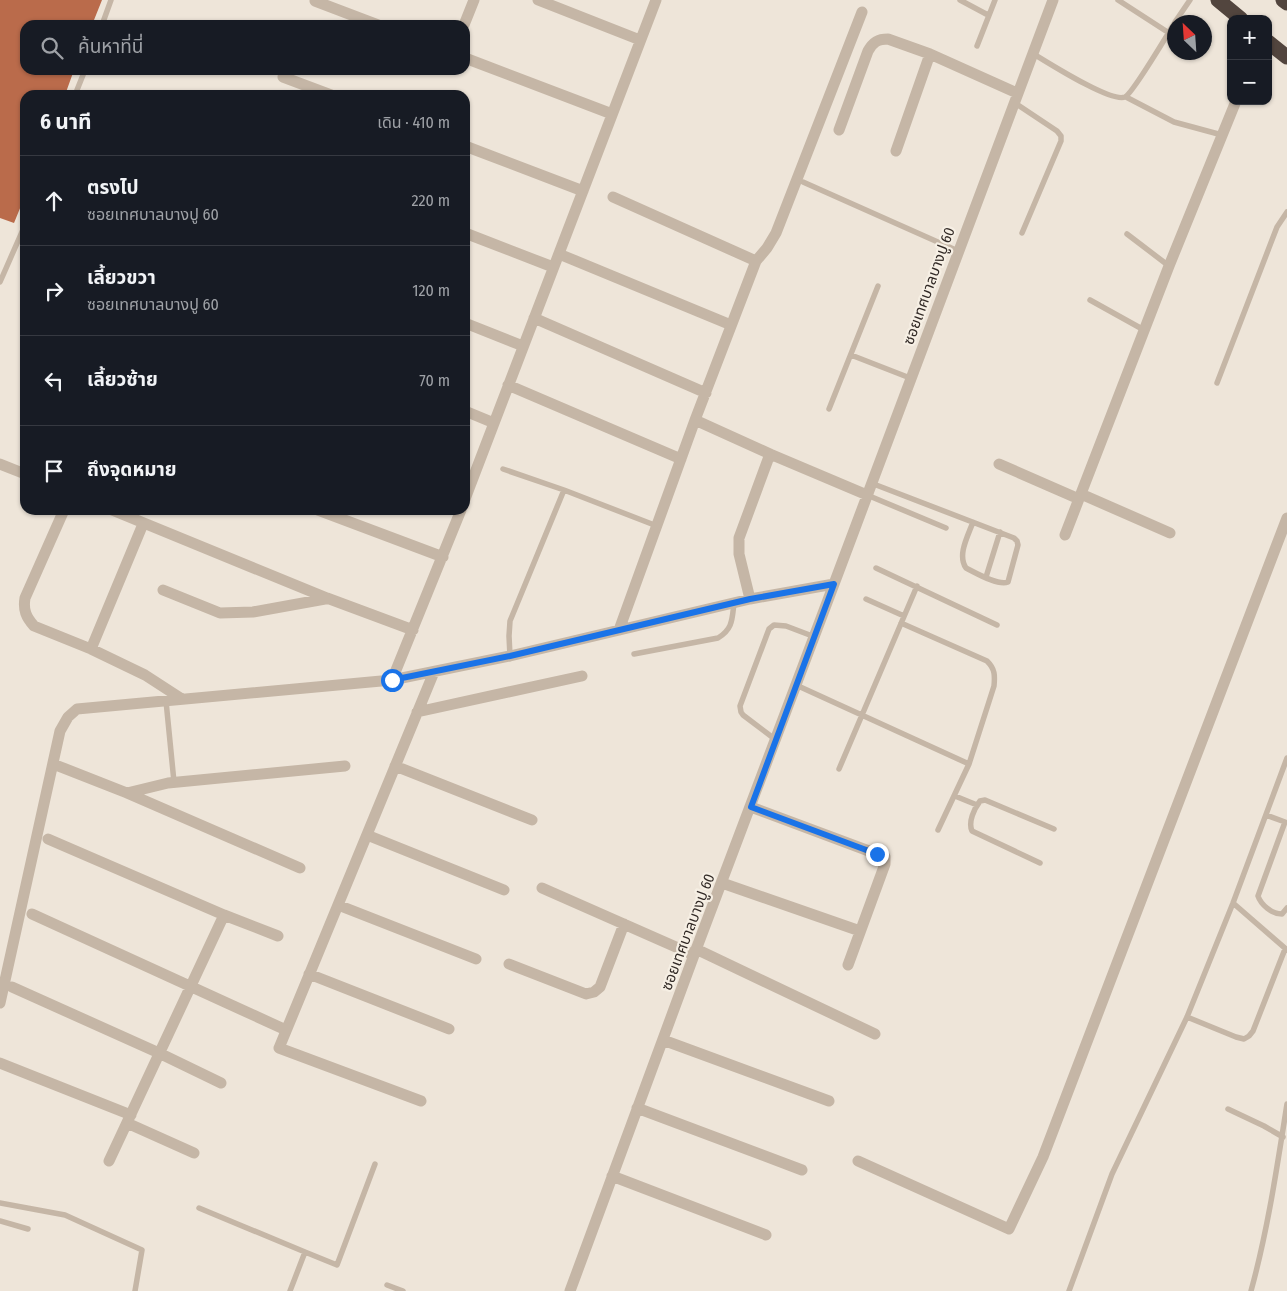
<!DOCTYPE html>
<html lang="th">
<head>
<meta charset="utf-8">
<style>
	:root { --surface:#171b24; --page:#242831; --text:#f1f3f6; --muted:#9ea1a6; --line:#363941 }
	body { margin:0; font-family:"Fira Sans Condensed","Noto Sans Thai",sans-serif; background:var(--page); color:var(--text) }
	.controls { position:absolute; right:15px; top:15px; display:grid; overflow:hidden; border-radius:10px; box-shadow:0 1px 4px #0004 }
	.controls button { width:45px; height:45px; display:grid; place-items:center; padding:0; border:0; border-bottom:1px solid var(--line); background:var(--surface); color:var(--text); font:25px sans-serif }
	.compass { position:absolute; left:1167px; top:15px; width:45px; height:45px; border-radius:50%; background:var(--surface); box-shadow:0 1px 4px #0004; rotate:335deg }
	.stop { position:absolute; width:15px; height:15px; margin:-11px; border:4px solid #1a73e8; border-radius:50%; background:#fff }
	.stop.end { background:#1a73e8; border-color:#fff; box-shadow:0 1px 5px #0008 }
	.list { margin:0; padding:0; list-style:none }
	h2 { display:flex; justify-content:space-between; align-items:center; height:65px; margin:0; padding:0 20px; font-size:21px }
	h2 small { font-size:16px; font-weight:400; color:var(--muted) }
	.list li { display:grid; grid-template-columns:32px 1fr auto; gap:15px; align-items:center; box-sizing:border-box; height:90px; padding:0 20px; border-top:1px solid var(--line) }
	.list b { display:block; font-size:19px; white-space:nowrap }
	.list p { margin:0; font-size:16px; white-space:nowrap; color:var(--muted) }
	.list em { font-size:16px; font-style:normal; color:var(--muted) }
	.icon { flex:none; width:28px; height:28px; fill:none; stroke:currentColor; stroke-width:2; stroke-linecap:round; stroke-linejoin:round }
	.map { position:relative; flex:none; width:1287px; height:1291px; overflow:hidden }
	.search { position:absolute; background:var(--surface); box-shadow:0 1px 4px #0004; left:20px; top:20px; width:450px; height:55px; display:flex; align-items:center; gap:12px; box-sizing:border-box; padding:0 18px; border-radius:15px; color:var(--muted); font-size:19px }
	.panel { position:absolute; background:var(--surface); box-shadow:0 1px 4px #0004; left:20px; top:90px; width:450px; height:425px; border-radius:15px }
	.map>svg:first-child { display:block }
	.building { fill:#ba6b4b }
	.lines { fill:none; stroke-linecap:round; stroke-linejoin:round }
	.lane { stroke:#c5b6a6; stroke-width:5.5 }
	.street { stroke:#c5b6a6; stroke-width:11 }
	.highway { stroke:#52453e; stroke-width:15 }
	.route { stroke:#1a73e8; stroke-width:6 }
	.labels { text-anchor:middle; stroke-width:4.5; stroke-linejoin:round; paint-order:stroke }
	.street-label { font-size:15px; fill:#322a26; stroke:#f6efe4 }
</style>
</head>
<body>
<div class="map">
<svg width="1287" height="1291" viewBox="0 0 1287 1291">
	<rect width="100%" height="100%" fill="#eee5d9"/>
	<!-- building -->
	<path class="building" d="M 0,0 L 102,0 L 92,25 L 25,25 L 25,70 L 74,70 L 65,95 L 25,95 L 25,196 L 14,223 L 0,218 Z"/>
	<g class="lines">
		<!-- lane -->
		<path class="lane" d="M 960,0 L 988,15
			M 1118,0 L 1169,33
			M 1175,22 L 1190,0
			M 102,25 L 111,0
			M 977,46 L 995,0
			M 1032,53 C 1047,62 1111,103 1125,97 C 1133,93 1167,35 1174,24
			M 75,95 L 85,70
			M 1126,97 L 1174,122 L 1222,135
			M 1015,103 L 1057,131 L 1061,136 L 1061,141 L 1022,233
			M 803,182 L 958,251
			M 1127,234 L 1169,266
			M 0,282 L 25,225
			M 1090,300 L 1144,330
			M 851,355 L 910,378
			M 1217,383 L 1277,227 L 1287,212
			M 829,409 L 878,286
			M 503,469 L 564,490 L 657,526
			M 871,483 L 1014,538 L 1017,541 L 1018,545 L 1008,582 C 998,586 976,573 966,568 C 957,555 968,536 973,522
			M 867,495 L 946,528
			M 876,568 L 997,625
			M 986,577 L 1000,532
			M 866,599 L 904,616
			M 901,623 L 987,661 C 995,669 995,675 994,686 L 969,764 L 938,830
			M 634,654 L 718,638 C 733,629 732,619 734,603
			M 510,656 L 509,636 L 510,621 L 564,490
			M 796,685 L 969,764
			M 166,701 L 174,782
			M 776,740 L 743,715 L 741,712 L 740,706 L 769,629 L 774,625 L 786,626 L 815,637
			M 839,769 L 917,586
			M 955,796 L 977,805
			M 1266,815 L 1285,822 L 1258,896 C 1261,905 1272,914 1282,914 L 1287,908
			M 1040,863 L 972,831 C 968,822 974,809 980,801 L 985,800 L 1054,829
			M 1233,903 L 1287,950
			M 1187,1017 L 1236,1037 L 1244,1039 L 1249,1036 L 1253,1031 L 1285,949
			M 1228,1109 L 1264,1126 L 1283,1137
			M 0,1203 L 65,1215 L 142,1250 L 135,1291
			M 199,1208 L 305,1252
			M 0,1221 L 28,1229
			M 387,1285 L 403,1291
			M 290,1291 L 305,1252 L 337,1265 L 375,1164
			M 1069,1291 L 1112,1174 L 1187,1017 L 1233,903 L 1287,758
			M 1251,1291 C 1268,1229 1277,1167 1287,1104"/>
		<!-- street -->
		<path class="street" d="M 538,0 L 640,40
			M 315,1 L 378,25
			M 464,25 L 474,0
			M 465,58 L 612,114
			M 283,77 L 331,95
			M 839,130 L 868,51 C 873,42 878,39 888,39 L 930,54 L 1017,93
			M 465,146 L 583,191
			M 896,151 L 930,54
			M 613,197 L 756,261
			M 465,233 L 553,267
			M 559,254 L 731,325
			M 534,318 L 706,393
			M 465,323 L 523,346
			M 508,385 L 681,459
			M 465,411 L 494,423
			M 695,420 L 770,454 L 867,495
			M 0,464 L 25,474
			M 999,464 L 1079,499
			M 1081,494 L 1170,533
			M 465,499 L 656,0
			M 64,510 L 25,598 C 23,610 26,617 34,626 L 91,649 L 145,675 L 182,699
			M 112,510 L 327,598 L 413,630
			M 318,510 L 443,557
			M 1065,535 L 1169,266 L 1236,101
			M 163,590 L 220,613 L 253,612 L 325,599
			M 750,599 L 739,554 L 739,538 L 770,454
			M 619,630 L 695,420 L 756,261 L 767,248 L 776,233 L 862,12
			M 91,649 L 143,524
			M 392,680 L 461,510
			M 417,712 L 582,676
			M 53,764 L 127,793 L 300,868
			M 395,766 L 532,820
			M 127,793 L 168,783 L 345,766
			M 751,807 L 885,857 L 885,864 L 848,965
			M 367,835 L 504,890
			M 48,839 L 224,915 L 278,936
			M 722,883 L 860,931
			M 542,888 L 694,955
			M 338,905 L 476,959
			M 32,914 L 286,1030
			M 696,949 L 875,1034
			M 509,964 L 586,994 L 594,992 L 600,987 L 624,924
			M 309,974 L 449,1029
			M 12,987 L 159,1053 L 221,1083
			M 0,1003 L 60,731 L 68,717 L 77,709 L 392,680 L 510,656 L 750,599 L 834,584 L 1053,0
			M 663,1040 L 829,1101
			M 0,1063 L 131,1115
			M 421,1101 L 279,1048 L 434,672
			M 637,1108 L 802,1170
			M 127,1123 L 194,1153
			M 109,1161 L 224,915
			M 858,1161 L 1009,1229 L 1043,1157 L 1287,518
			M 612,1176 L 766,1235
			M 570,1291 L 694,955 L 834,584"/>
		<!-- highway -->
		<path class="highway" d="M 1218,0 L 1241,19
			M 1283,0 L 1287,3
			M 1268,42 L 1287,57"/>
	</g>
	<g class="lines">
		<!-- route -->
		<path class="route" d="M 392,680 L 510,656 L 750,599 L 834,584 L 751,807 L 877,854"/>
	</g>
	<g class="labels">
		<!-- street labels -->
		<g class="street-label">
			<text transform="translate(929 286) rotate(-70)" y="5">ซอยเทศบาลบางปู 60</text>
			<text transform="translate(688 932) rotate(-69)" y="5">ซอยเทศบาลบางปู 60</text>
		</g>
	</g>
</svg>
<div class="controls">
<button>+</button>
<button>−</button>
</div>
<svg class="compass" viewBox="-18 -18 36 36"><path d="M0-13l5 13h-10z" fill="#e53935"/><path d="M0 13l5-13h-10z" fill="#9ea1a6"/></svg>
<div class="stop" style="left:392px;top:680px"></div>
<div class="stop end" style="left:877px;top:854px"></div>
<div class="search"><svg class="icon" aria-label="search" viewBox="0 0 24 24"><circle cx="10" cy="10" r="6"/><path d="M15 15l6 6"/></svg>ค้นหาที่นี่</div>
<section class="panel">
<h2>6 นาที<small>เดิน · 410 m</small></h2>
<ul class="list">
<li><svg class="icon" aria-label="ahead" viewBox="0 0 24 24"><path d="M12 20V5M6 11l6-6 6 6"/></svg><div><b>ตรงไป</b><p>ซอยเทศบาลบางปู 60</p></div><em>220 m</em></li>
<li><svg class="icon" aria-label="right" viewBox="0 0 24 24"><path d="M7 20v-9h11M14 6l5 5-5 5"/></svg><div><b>เลี้ยวขวา</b><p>ซอยเทศบาลบางปู 60</p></div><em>120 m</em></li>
<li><svg class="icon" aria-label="left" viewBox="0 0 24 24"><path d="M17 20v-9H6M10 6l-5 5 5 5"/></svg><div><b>เลี้ยวซ้าย</b></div><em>70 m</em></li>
<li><svg class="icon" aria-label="arrive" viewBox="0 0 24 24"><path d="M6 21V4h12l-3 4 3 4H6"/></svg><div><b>ถึงจุดหมาย</b></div></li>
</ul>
</section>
</div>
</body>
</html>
